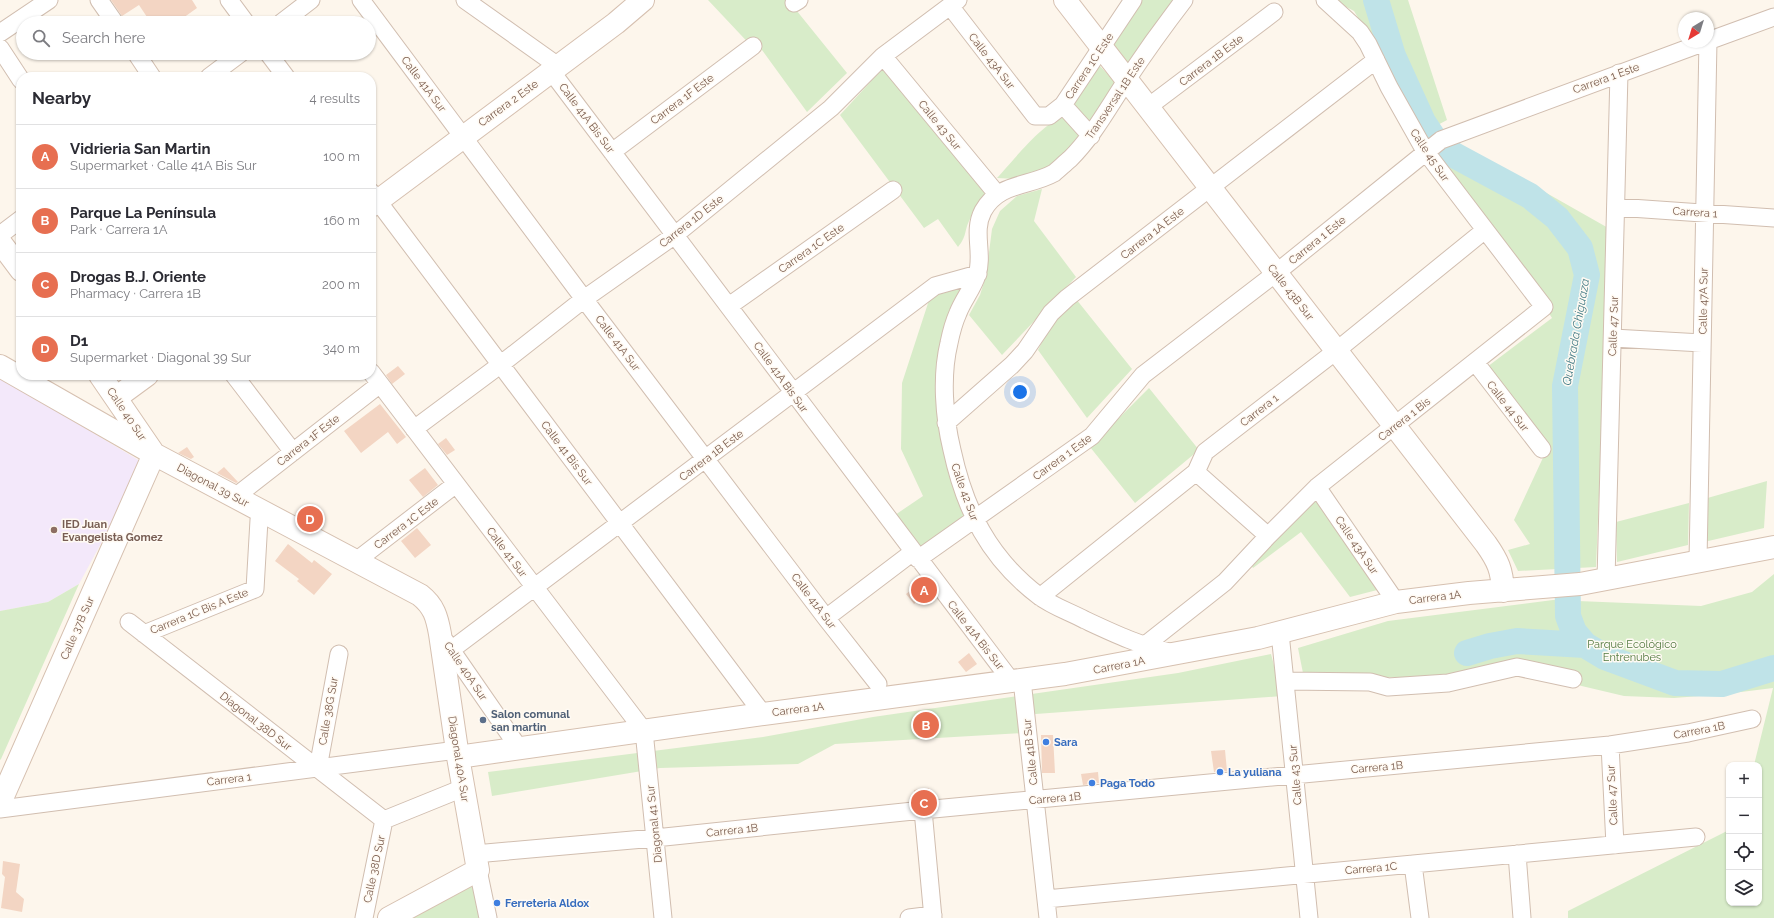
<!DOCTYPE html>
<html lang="en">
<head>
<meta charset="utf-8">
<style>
	:root { --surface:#fff; --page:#f7f7f7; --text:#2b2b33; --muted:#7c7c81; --line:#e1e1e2; --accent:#e76f51 }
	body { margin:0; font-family:Raleway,sans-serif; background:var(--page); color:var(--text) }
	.controls { position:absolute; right:12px; bottom:12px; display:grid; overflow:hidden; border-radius:8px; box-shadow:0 1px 3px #0004 }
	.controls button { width:36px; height:36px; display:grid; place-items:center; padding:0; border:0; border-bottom:1px solid var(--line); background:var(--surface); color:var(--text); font:20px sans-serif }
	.compass { position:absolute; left:1678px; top:12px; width:36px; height:36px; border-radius:50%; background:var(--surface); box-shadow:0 1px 3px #0004; rotate:218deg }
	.you { position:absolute; left:1020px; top:392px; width:14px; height:14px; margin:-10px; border:3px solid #fff; border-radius:50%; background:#1a73e8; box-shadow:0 0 0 6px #1a73e833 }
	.badge { display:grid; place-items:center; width:26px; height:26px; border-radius:50%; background:var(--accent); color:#fff; font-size:13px; font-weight:700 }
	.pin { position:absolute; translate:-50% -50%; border:2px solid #fff; box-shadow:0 1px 4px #0006 }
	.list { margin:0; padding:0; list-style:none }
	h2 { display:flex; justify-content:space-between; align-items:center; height:52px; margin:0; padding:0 16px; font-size:17px }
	h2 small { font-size:13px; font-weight:400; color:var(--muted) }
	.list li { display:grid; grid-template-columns:26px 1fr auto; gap:12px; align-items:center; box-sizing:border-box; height:64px; padding:0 16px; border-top:1px solid var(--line) }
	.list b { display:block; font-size:15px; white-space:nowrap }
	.list p { margin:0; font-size:13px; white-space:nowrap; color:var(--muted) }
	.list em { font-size:13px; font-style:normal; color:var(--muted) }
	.icon { flex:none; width:22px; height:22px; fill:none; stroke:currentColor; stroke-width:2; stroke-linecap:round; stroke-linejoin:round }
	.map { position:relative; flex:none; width:1774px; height:918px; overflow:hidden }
	.search { position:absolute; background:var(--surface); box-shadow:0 1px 3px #0004; left:16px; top:16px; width:360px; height:44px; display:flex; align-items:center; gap:10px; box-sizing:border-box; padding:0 14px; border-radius:22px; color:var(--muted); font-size:15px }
	.panel { position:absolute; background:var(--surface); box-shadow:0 1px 3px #0004; left:16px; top:72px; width:360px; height:308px; border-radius:16px }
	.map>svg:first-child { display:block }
	.education { fill:#f3e8fa }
	.green { fill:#d8ecc9 }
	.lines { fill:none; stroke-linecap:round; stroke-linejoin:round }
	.river { stroke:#bfe3e8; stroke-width:26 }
	.building { fill:#f3d5c3 }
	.street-casing { stroke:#d1beb0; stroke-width:19 }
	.secondary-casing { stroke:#d6c0b0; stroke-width:24 }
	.street { stroke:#fff; stroke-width:17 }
	.secondary { stroke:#fff; stroke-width:22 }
	.education-dot { fill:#8d6e63; stroke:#fffaf3; stroke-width:1.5 }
	.service-dot { fill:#5c6f8a; stroke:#fffaf3; stroke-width:1.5 }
	.shop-dot { fill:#3f7fe0; stroke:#fffaf3; stroke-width:1.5 }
	.labels { text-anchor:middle; stroke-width:3; stroke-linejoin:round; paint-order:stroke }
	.street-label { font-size:11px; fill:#7a5c4d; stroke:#fffaf3 }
	.education-label { font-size:11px; font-weight:bold; fill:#785e54; stroke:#fffaf3; text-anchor:start }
	.park-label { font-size:11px; fill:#537a41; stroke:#fffaf3 }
	.service-label { font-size:11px; font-weight:bold; fill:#4e5e75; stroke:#fffaf3; text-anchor:start }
	.shop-label { font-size:11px; font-weight:bold; fill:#366cbe; stroke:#fffaf3; text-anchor:start }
	.water-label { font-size:12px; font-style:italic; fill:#437c86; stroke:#fffaf3 }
</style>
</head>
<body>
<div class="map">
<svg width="1774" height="918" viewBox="0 0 1774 918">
	<rect width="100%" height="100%" fill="#fdf6ec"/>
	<!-- education -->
	<path class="education" d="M 0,377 L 140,461 L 138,475 L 79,584 L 48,602 L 0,611 Z"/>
	<!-- green -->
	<path class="green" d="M 708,0 L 788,0 L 847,73 L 807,112 L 762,50 L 756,51 Z
		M 1140,0 L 1179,0 L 1130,70 L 1112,45 Z
		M 1333,0 L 1408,0 L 1447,120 L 1419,135 L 1386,64 L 1354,11 Z
		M 1098,64 L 1119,86 L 1092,126 L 1071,103 Z
		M 885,66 L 988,188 C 983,200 975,209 969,221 C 964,232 967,236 958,247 L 938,219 L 924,228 L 840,115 Z
		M 1064,117 L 1083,139 L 1072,153 L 1032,176 L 1016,179 L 997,178 C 1011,163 1046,119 1064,117 Z
		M 1458,143 L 1610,229 L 1596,567 L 1518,571 L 1508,550 L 1530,544 L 1514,520 L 1548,447 L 1487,367 L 1552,318 L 1534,290 L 1432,151 Z
		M 1042,189 L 1034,221 L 1076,277 L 1002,355 L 969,315 L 980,295 L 986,276 L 992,229 L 1000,211 L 1017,196 Z
		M 964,283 L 938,365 L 938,422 L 949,475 L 966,520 L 921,551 L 895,515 L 923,496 L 901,449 L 902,383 L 932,291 Z
		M 1076,299 L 1132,369 L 1087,418 L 1038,350 L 1053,320 Z
		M 1149,388 L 1199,450 L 1135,503 L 1090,447 Z
		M 1767,481 L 1764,528 L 1704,542 L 1704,499 Z
		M 1317,499 L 1381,589 L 1350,597 L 1301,532 L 1253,568 L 1250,563 Z
		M 1689,503 L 1688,545 L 1617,562 L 1616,522 Z
		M 1774,574 L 1774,918 L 1568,918 L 1568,911 L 1729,830 L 1729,903 L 1759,903 L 1759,765 L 1754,765 L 1773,688 L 1725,694 L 1674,698 L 1624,696 L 1569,683 L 1517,663 L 1427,677 L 1304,678 L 1298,648 L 1388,621 L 1553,600 L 1701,606 L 1752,592 Z
		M 79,584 L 1,759 L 0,760 L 0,611 L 48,602 Z
		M 1271,654 L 1282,696 L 1022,715 L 1023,733 L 835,744 L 798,764 L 660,768 L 492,796 L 488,772 L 763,737 L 873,717 L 1178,673 Z
		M 474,885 L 479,918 L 413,918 Z"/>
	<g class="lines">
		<!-- river -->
		<path class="river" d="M 1376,0 L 1393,56 L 1423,122 L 1433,137 L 1454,155 L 1530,196 L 1557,218 L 1580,248 L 1587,275 L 1565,386 L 1568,616 L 1574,632 L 1585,645 L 1605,657 L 1675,683 L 1722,684 L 1774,668
			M 1467,653 L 1490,646 L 1517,641 L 1585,645"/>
	</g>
	<!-- building -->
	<path class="building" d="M 111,0 L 192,0 L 197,8 L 176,23 L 151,23 L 139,5 L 122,16 Z
		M 398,366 L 405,374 L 392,384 L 386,375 Z
		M 380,404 L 406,437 L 397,444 L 388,432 L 361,453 L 344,431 Z
		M 446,438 L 455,450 L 447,455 L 438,444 Z
		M 187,447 L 194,457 L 191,459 L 178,453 Z
		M 224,467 L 238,482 L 236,483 L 217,473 Z
		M 425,468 L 438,485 L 423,497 L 409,480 Z
		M 417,528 L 431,545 L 415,558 L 401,541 Z
		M 288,544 L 312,563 L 314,560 L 332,574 L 314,595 L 297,581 L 299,579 L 275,561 Z
		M 923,581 L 931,591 L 914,604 L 906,594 Z
		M 969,653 L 977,664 L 966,672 L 958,662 Z
		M 1041,735 L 1053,735 L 1055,773 L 1042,773 Z
		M 1225,750 L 1227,771 L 1214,772 L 1211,751 Z
		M 1098,772 L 1099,783 L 1083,785 L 1081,774 Z
		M 929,788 L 930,799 L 915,801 L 914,790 Z
		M 3,861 L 20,864 L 16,892 L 24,899 L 22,912 L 1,908 L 5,877 L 2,874 Z"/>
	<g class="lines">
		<!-- street casing -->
		<g class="street-casing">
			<path id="street" d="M 99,0 L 115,23
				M 229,0 L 246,23
				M 361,0 L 584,299 L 826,618 L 878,684
				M 465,0 L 558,66
				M 794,3 L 799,0
				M 950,6 L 1035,116 L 1049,116 L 1063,105 L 1133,0
				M 281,23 L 311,0
				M 0,33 L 49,0
				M 1708,41 L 1774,17
				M 0,48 L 21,80
				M 136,53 L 152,77
				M 268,53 L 286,77
				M 883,56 L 997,194
				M 551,71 L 1012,682
				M 209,77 L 241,53
				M 1063,105 L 1091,136
				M 1148,107 L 1274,12
				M 612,152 L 753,46
				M 371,192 L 763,714
				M 1616,207 L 1774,218
				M 0,235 L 21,219
				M 729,306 L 893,190
				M 1613,338 L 1702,343
				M 1475,362 L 1542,449
				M 371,372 L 644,731 L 663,918
				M 234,375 L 293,452
				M 946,423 L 1012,365 L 1025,351 L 1051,313 L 1067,298 L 1376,60
				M 414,429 L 500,365 L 584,299 L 675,235 L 831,108 L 883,56 L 958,0
				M 1317,487 L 1396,602
				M 235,497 L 380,384
				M 1268,536 L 1317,487 L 1544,307 L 1425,151 L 1389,87 L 1368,44 L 1360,32 L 1325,0
				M 918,559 L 1092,436 L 1143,375 L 1276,273 L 1441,140 L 1705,42
				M 356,561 L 456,484
				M 1698,561 L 1708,41
				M 1606,580 L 1619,73
				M 1040,597 L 1196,472 L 1205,452 L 1336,351 L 1485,230
				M 826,618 L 913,552
				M 129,622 L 384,820
				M 1280,633 L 1309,918
				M 144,634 L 255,589 L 259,520 L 261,511
				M 445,641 L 519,748
				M 1144,646 L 1225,582 L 1268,536 L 1196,472
				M 451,650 L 935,286 L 978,274
				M 1170,652 C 1140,646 1113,633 1085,620 C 1070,612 1052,606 1039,596 C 989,558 965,510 952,450 C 944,417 941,376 949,343 C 951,333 954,322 958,313 C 963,300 973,288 977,275 C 984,253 972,232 983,211 C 999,182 1029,187 1054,173 C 1059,169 1065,163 1070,159 C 1093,136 1108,108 1126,81 C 1144,54 1164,26 1184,0
				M 1022,680 L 1048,918
				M 1286,681 L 1370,682 L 1388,687 L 1448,683 L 1517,667 L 1573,679
				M 1610,745 L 1615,845
				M 318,768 L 339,654
				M 0,809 L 457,750
				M 923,810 L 933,918
				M 384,820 L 463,788
				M 475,854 L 655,838 L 923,810 L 1610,745 L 1688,733 L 1752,719
				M 1517,854 L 1522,918
				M 1413,864 L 1420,918
				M 478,870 L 488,918
				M 1046,899 L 1696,837
				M 364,918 L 384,820
				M 909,918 L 933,915"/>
		</g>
		<!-- secondary casing -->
		<g class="secondary-casing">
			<path id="secondary" d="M 1065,0 L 1486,544 C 1498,561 1502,570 1503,591
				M 371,206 L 616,23 L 643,0
				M 0,242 L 21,270
				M 0,366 L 154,454 L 420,595 C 434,606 437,617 440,634 L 458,757 L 478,870 L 389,918
				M 100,375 L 152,451
				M 117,397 L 147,375
				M 458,757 L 763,714 L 1065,674 L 1258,638 L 1396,602 L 1469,593 L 1580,584 L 1774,547
				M 0,803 L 154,454"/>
		</g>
		<!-- street -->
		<use href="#street" class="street"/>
		<!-- secondary -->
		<use href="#secondary" class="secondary"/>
	</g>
	<!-- markers -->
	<circle class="education-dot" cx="54" cy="530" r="4"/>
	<circle class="service-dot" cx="483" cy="720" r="4"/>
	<g class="shop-dot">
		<circle cx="1046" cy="742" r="4"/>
		<circle cx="1220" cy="772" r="4"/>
		<circle cx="1092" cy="783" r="4"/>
		<circle cx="497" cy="903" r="4"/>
	</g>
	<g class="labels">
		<!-- street labels -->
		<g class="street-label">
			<text transform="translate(1211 60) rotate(-37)" y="4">Carrera 1B Este</text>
			<text transform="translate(992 61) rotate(52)" y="4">Calle 43A Sur</text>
			<text transform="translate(1089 66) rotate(-56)" y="4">Carrera 1C Este</text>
			<text transform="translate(1606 78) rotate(-20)" y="4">Carrera 1 Este</text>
			<text transform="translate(424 84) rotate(53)" y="4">Calle 41A Sur</text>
			<text transform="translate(1115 98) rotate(-56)" y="4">Transversal 1B Este</text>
			<text transform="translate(682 99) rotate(-37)" y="4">Carrera 1F Este</text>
			<text transform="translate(508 103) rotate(-36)" y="4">Carrera 2 Este</text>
			<text transform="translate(587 118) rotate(53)" y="4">Calle 41A Bis Sur</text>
			<text transform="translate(940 125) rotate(51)" y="4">Calle 43 Sur</text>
			<text transform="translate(1430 155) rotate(56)" y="4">Calle 45 Sur</text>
			<text transform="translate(1695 212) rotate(4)" y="4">Carrera 1</text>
			<text transform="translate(691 221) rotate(-38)" y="4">Carrera 1D Este</text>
			<text transform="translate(1152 233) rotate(-38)" y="4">Carrera 1A Este</text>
			<text transform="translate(1317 240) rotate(-39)" y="4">Carrera 1 Este</text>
			<text transform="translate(811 248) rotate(-35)" y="4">Carrera 1C Este</text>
			<text transform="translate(1291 292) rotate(52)" y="4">Calle 43B Sur</text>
			<text transform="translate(1703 301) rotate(-89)" y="4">Calle 47A Sur</text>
			<text transform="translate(1613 326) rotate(-88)" y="4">Calle 47 Sur</text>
			<text transform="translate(618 343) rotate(53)" y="4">Calle 41A Sur</text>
			<text transform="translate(781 377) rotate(54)" y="4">Calle 41A Bis Sur</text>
			<text transform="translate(1508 406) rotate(52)" y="4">Calle 44 Sur</text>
			<text transform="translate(1259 410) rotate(-38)" y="4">Carrera 1</text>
			<text transform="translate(127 414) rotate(56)" y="4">Calle 40 Sur</text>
			<text transform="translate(1404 419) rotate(-38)" y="4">Carrera 1 Bis</text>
			<text transform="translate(308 440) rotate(-38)" y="4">Carrera 1F Este</text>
			<text transform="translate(567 453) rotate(53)" y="4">Calle 41 Bis Sur</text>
			<text transform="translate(711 455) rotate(-37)" y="4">Carrera 1B Este</text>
			<text transform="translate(1062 457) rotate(-36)" y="4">Carrera 1 Este</text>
			<text transform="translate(213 485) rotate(28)" y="4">Diagonal 39 Sur</text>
			<text transform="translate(965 492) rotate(70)" y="4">Calle 42 Sur</text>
			<text transform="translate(406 523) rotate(-37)" y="4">Carrera 1C Este</text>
			<text transform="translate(1357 545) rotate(56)" y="4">Calle 43A Sur</text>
			<text transform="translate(507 552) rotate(53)" y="4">Calle 41 Sur</text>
			<text transform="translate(1435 597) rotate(-7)" y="4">Carrera 1A</text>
			<text transform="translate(814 601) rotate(53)" y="4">Calle 41A Sur</text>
			<text transform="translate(199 611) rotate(-22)" y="4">Carrera 1C Bis A Este</text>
			<text transform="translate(77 628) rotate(-66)" y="4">Calle 37B Sur</text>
			<text transform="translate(976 635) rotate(52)" y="4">Calle 41A Bis Sur</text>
			<text transform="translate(1119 665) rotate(-11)" y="4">Carrera 1A</text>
			<text transform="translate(466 671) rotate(56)" y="4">Calle 40A Sur</text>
			<text transform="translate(798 709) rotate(-7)" y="4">Carrera 1A</text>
			<text transform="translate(328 711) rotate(-80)" y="4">Calle 38G Sur</text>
			<text transform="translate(256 721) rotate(38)" y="4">Diagonal 38D Sur</text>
			<text transform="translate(1699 730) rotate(-11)" y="4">Carrera 1B</text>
			<text transform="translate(1030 752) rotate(-96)" y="4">Calle 41B Sur</text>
			<text transform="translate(459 759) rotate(81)" y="4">Diagonal 40A Sur</text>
			<text transform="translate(1377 767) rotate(-5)" y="4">Carrera 1B</text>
			<text transform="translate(1295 775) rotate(-95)" y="4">Calle 43 Sur</text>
			<text transform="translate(229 779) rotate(-7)" y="4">Carrera 1</text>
			<text transform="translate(1612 795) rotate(-93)" y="4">Calle 47 Sur</text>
			<text transform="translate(1055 798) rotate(-5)" y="4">Carrera 1B</text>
			<text transform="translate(654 824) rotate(-96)" y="4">Diagonal 41 Sur</text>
			<text transform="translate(732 830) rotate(-6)" y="4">Carrera 1B</text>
			<text transform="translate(1371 868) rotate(-5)" y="4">Carrera 1C</text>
			<text transform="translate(374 869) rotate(-78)" y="4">Calle 38D Sur</text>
		</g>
		<!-- education labels -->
		<g class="education-label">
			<text x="62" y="528">IED Juan<tspan x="62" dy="13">Evangelista Gomez</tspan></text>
		</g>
		<!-- park labels -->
		<g class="park-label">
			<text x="1632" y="648">Parque Ecológico<tspan x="1632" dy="13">Entrenubes</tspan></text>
		</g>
		<!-- service labels -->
		<g class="service-label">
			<text x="491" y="718">Salon comunal<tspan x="491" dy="13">san martin</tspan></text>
		</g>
		<!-- shop labels -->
		<g class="shop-label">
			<text x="1054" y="746">Sara</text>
			<text x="1228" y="776">La yuliana</text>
			<text x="1100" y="787">Paga Todo</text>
			<text x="505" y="907">Ferreteria Aldox</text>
		</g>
		<!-- water labels -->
		<g class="water-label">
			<text transform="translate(1576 332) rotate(-80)" y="4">Quebrada Chiguaza</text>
		</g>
	</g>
</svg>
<div class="controls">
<button>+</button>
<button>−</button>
<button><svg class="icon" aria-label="locate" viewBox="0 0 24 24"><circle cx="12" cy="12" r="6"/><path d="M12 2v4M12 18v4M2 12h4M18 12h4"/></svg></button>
<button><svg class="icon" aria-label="layers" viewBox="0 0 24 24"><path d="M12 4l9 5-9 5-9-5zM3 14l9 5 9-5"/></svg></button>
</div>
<svg class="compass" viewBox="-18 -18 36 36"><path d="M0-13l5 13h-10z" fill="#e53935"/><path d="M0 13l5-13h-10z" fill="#7c7c81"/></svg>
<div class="you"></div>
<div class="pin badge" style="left:924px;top:590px">A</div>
<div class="pin badge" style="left:926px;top:725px">B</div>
<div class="pin badge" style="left:924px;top:803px">C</div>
<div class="pin badge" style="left:310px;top:519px">D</div>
<div class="search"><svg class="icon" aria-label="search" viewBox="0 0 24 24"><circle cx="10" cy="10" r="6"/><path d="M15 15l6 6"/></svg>Search here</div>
<section class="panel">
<h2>Nearby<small>4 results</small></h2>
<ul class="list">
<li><span class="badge">A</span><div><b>Vidrieria San Martin</b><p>Supermarket · Calle 41A Bis Sur</p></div><em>100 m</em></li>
<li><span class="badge">B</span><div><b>Parque La Península</b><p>Park · Carrera 1A</p></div><em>160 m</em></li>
<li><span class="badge">C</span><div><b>Drogas B.J. Oriente</b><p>Pharmacy · Carrera 1B</p></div><em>200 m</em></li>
<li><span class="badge">D</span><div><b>D1</b><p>Supermarket · Diagonal 39 Sur</p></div><em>340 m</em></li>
</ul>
</section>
</div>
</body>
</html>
